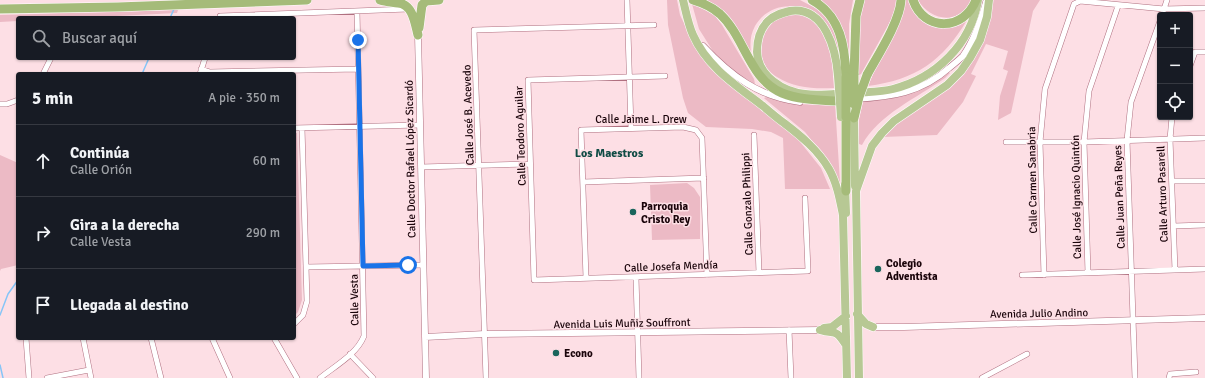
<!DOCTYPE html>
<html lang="es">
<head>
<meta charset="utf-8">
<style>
	:root { --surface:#171b24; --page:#242831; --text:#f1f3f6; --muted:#9ea1a6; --line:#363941 }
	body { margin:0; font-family:Signika,sans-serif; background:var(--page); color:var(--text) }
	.controls { position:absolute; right:12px; top:12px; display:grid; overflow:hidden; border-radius:4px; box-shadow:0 1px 3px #0004 }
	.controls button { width:36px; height:36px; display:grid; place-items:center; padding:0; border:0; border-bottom:1px solid var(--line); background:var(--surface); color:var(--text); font:20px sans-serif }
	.stop { position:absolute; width:12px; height:12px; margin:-9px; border:3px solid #1a73e8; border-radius:50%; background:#fff }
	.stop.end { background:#1a73e8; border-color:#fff; box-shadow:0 1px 4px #0008 }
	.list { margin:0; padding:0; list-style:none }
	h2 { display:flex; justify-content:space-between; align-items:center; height:52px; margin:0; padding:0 16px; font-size:17px }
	h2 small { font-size:13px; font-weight:400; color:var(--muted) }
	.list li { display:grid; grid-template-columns:26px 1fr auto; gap:12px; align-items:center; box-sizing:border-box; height:72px; padding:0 16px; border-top:1px solid var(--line) }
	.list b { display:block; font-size:15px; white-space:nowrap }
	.list p { margin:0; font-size:13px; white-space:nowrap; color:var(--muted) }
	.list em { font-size:13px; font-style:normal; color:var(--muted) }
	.icon { flex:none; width:22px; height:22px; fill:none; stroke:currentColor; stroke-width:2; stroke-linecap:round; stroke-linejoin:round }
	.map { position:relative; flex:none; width:1205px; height:378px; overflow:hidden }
	.search { position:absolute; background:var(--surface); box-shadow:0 1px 3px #0004; left:16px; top:16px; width:280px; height:44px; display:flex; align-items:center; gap:10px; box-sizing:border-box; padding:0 14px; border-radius:4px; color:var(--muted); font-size:15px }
	.panel { position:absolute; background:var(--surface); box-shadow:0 1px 3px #0004; left:16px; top:72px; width:280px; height:268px; border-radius:4px }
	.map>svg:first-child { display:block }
	.green { fill:#ecbac5 }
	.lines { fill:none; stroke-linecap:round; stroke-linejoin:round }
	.stream { stroke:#86c5f7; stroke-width:1.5 }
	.minor-casing { stroke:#b07080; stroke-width:6 }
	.tertiary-casing { stroke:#b07080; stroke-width:7 }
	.trunk-casing { stroke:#fff; stroke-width:9 }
	.motorway-casing { stroke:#fff; stroke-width:10 }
	.minor { stroke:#fff; stroke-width:5 }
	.tertiary { stroke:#fff; stroke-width:6 }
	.trunk { stroke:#b7c894; stroke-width:8 }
	.motorway { stroke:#a5bb79; stroke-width:9 }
	.trunk-bridge-casing { stroke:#fff; stroke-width:9; stroke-linecap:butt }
	.motorway-bridge-casing { stroke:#fff; stroke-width:10; stroke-linecap:butt }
	.trunk-bridge { stroke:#b7c894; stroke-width:8 }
	.motorway-bridge { stroke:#a5bb79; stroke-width:9 }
	.route { stroke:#1a73e8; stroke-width:5 }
	.poi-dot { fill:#1a655c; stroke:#fddfe5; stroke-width:1.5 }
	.labels { text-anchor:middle; stroke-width:3; stroke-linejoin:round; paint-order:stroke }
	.street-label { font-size:11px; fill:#1a040a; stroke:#fddfe5 }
	.poi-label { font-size:11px; font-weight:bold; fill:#1a040a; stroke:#fddfe5; text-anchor:start }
	.neighbourhood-label { font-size:12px; font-weight:bold; fill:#104c45; stroke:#fddfe5 }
</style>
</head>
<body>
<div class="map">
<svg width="1205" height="378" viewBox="0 0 1205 378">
	<rect width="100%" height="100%" fill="#fddfe5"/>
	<!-- green -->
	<path class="green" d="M 667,0 L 677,0 L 680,15 L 691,38 L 710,68 L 724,80 L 797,138 L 821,168 L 830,189 L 785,189 L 783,138 L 771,132 L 752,129 L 706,127 L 688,113 L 683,98 L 668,25 Z
		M 706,0 L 800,0 L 821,11 L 832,25 L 840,49 L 837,50 C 832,41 823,22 816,15 C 814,13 811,12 808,11 C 789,1 766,7 755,26 C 749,37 750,48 752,59 Z
		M 817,0 L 853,0 L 849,24 L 849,65 L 846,46 Z
		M 862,0 L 898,0 L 891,20 L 861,74 L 859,75 L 858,73 L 859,27 Z
		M 905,0 L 912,0 L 932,22 L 968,19 L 967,20 C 943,61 915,80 868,86 Z
		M 918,0 L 972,0 C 960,25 931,22 918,0 Z
		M 993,0 L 1040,0 L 1033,11 L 1011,113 L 998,120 L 1000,96 L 1008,71 L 1003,69 L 1008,51 L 986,44 L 971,74 L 976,76 L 963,102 L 937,135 L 882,137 L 892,126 L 948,88 L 990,18 Z
		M 692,4 L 704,9 L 715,16 L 722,25 L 754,79 L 755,84 L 752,83 L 740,76 L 716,56 L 699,29 Z
		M 178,10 L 177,13 L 76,18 L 18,18 L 18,21 L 0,22 L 0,15 Z
		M 787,14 C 795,14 805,14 812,19 C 833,35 832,64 834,88 C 814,89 794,88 777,77 C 762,68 757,51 763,35 C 764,32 766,27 768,24 C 774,19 781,17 787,14 Z
		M 948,72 L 950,73 L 945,78 C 917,98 879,114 862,145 L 859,144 L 859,120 L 863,101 L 888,99 Z
		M 769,96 C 792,106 810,105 835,104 L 840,182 L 838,182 L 817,147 L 805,132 L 765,99 L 764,98 Z
		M 294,133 L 297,133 L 302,300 L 298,312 L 294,316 Z
		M 0,155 L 18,163 L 18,265 L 1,269 L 0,271 Z
		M 687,183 L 694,188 L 700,197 L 700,239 L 652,240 L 650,185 Z"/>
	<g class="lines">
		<!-- stream -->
		<path class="stream" d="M 170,18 L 174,9
			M 142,74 L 149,58
			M 0,315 L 8,294 L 18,280
			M 0,365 L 3,378"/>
		<!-- minor casing -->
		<g class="minor-casing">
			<path id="minor" d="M 627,0 L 631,128
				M 1162,15 L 1167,0
				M 220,18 L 220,16 L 408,9
				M 1190,66 L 1195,52 L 1205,52
				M 201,69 L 210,72 L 358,69
				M 43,74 L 51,58
				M 200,74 L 205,58
				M 665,76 L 528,80 L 534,280 L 808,271 L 805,198
				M 0,104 L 7,104 L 18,100
				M 1172,117 L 1170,139 L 1175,270
				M 294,128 L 420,125
				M 754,135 L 759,273
				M 1006,142 L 1084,142 L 1205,138
				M 421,167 L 530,164
				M 1172,181 L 1205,181
				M 583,182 L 704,178
				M 1174,226 L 1205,225
				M 306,267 L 423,265
				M 1088,273 L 1084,142 L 1089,91 L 1118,6
				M 1022,275 L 1205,269
				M 1044,275 L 1040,142 L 1045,89 L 1074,4 L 1080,1 L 1164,9 L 1205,8
				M 586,278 L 581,130 L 683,127 L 696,130 L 702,138 L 707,275
				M 636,278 L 639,378
				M 294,324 L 303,315 L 307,301 L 302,128
				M 789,330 L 791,378
				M 26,338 L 29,378
				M 83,338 L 91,378
				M 151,338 L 161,378
				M 212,338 L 230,378
				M 274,338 L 297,378
				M 350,354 L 373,378
				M 47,378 L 89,370
				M 320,378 C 335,366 357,354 364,336 L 357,11
				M 486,378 L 474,30 L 654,25
				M 982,378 L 1027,354
				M 1135,378 L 1127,140 L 1131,102 L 1160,21
				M 1169,378 L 1170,374 L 1196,372"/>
		</g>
		<!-- tertiary casing -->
		<g class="tertiary-casing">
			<path id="tertiary" d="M 418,35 L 426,378
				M 703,46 C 731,76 759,97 800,102
				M 855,99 C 891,97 921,93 949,68 C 954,64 959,60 963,56 C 974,40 981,20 986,2
				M 873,327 L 904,327 L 1205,318
				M 425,337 L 485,334 L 820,330"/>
		</g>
		<!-- trunk casing -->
		<g class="trunk-casing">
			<path id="trunk" d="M 683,0 C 686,12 688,24 693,35 C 707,67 737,86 763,106 C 770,112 777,118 784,123 C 801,136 818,150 829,169 C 837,183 840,200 843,215 L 847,378
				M 838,76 C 836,50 825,6 790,11 C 782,13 774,15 768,21 C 760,29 757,40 757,52 C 758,76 783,92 805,94 C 818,96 832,94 845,93
				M 856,93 C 868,92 882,92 893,89 C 936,78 971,44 978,0
				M 854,118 L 855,186
				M 845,185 L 846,213
				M 857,314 L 866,324 L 873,327
				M 824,328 L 832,327 L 846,316
				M 820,330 C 836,335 834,327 846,345
				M 859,378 L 856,191 L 872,146 L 882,133 L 894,121 L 947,85 L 961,71 L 970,58 L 980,40 L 987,17 L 989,0"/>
		</g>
		<!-- motorway casing -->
		<g class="motorway-casing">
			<path id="motorway" d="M 380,0 C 386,2 392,2 398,3 C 413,4 415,24 418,35
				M 693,0 C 703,3 712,7 720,14 C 745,37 749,79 782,93 C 799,100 819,100 837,101
				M 812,0 C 841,16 845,47 846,77
				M 913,0 C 924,32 964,31 976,0
				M 0,9 L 118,7 L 307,0
				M 419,28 L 422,5 L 426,1 L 439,0
				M 854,75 L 856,16 L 860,0
				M 867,75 C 878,55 900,21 901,0
				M 846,117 L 846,191"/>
		</g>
		<!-- minor -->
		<use href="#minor" class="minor"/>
		<!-- tertiary -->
		<use href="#tertiary" class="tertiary"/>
		<!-- trunk -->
		<use href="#trunk" class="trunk"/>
		<!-- motorway -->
		<use href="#motorway" class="motorway"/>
		<!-- trunk-bridge casing -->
		<g class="trunk-bridge-casing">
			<path id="trunk-bridge" d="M 838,76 L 841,117"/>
		</g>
		<!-- motorway-bridge casing -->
		<g class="motorway-bridge-casing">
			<path id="motorway-bridge" d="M 846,77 L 846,117
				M 854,104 L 854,75
				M 854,118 L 859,97 L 867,75"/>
		</g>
		<!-- trunk-bridge -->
		<use href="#trunk-bridge" class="trunk-bridge"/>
		<!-- motorway-bridge -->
		<use href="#motorway-bridge" class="motorway-bridge"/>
	</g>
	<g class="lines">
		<!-- route -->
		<path class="route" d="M 358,40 L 363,266 L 408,265"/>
	</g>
	<!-- markers -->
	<g class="poi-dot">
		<circle cx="633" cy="212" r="4"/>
		<circle cx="878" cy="269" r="4"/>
		<circle cx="556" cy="353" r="4"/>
	</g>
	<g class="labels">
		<!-- street labels -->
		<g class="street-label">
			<text transform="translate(468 115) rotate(-92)" y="4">Calle José B. Acevedo</text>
			<text x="641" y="123">Calle Jaime L. Drew</text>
			<text transform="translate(520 136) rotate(-92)" y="4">Calle Teodoro Aguilar</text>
			<text transform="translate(410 159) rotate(-91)" y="4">Calle Doctor Rafael López Sicardó</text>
			<text transform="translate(1032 180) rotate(-91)" y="4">Calle Carmen Sanabria</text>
			<text transform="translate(1162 194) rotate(-92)" y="4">Calle Arturo Pasarell</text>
			<text transform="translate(1076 197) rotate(-91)" y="4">Calle José Ignacio Quintón</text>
			<text transform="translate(1119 197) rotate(-92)" y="4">Calle Juan Peña Reyes</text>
			<text transform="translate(747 204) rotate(-92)" y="4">Calle Gonzalo Philippi</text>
			<text transform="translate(671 266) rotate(-2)" y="4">Calle Josefa Mendía</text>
			<text transform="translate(354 300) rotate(-91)" y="4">Calle Vesta</text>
			<text transform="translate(1039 313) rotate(-1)" y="4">Avenida Julio Andino</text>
			<text transform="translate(622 323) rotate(-1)" y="4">Avenida Luis Muñiz Souffront</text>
		</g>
		<!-- poi labels -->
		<g class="poi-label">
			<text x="641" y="210">Parroquia<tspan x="641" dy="13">Cristo Rey</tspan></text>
			<text x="886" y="267">Colegio<tspan x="886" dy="13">Adventista</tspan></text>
			<text x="564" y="357">Econo</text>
		</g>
		<!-- neighbourhood labels -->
		<g class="neighbourhood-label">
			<text x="609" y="157">Los Maestros</text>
		</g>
	</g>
</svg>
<div class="controls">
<button>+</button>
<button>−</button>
<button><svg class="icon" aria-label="locate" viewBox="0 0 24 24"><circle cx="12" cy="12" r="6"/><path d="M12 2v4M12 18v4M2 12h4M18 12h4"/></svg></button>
</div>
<div class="stop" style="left:408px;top:265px"></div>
<div class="stop end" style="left:358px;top:40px"></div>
<div class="search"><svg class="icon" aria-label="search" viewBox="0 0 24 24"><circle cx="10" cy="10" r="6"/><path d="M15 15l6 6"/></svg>Buscar aquí</div>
<section class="panel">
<h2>5 min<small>A pie · 350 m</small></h2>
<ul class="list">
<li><svg class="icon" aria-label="ahead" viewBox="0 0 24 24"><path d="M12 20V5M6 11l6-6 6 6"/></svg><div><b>Continúa</b><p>Calle Orión</p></div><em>60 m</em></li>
<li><svg class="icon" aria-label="right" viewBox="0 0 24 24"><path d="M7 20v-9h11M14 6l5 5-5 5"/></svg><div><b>Gira a la derecha</b><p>Calle Vesta</p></div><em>290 m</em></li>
<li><svg class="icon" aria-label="arrive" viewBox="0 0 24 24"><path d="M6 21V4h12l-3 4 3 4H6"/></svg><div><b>Llegada al destino</b></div></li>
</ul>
</section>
</div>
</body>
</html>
